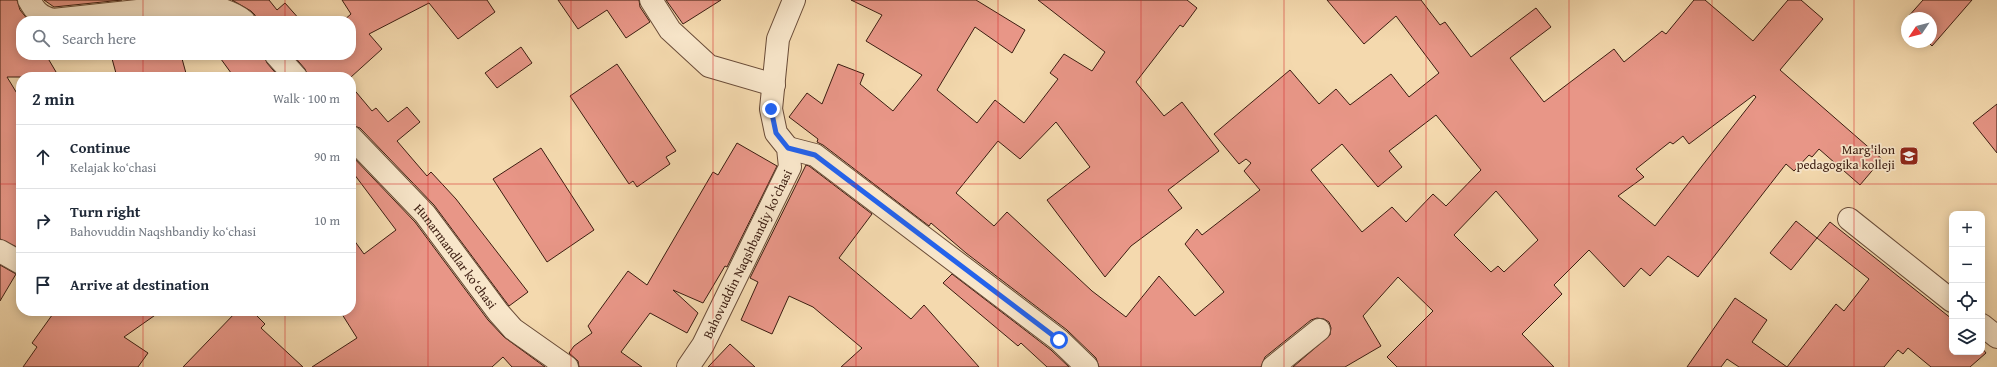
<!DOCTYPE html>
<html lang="en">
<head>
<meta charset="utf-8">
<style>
	:root { --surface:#fff; --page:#f2f2f3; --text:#1f2937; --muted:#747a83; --line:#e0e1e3 }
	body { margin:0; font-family:"Gentium Book Plus",serif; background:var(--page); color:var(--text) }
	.controls { position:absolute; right:12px; bottom:12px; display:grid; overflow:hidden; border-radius:8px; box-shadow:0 2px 10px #0003 }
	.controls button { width:36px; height:36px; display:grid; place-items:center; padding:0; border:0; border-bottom:1px solid var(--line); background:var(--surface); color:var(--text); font:20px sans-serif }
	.compass { position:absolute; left:1901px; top:12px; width:36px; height:36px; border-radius:50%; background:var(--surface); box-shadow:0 2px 10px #0003; rotate:235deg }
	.stop { position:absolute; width:12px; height:12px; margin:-9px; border:3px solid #2563eb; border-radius:50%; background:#fff }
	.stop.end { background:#2563eb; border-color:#fff; box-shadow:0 1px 4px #0008 }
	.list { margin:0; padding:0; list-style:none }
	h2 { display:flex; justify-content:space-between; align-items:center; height:52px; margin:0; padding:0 16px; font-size:17px }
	h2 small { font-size:13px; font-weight:400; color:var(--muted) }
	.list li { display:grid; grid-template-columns:26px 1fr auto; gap:12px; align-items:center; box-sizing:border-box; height:64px; padding:0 16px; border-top:1px solid var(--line) }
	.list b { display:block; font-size:15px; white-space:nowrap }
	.list p { margin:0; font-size:13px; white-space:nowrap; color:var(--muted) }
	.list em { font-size:13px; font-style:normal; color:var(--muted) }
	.icon { flex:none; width:22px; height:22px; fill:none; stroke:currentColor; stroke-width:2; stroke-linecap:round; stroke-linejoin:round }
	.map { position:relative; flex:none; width:1997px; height:367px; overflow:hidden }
	.search { position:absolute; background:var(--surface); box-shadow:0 2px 10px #0003; left:16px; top:16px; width:340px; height:44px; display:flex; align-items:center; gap:10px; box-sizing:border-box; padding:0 14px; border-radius:16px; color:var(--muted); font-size:15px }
	.panel { position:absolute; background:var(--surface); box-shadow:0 2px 10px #0003; left:16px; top:72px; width:340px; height:244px; border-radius:16px }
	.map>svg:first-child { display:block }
	.building { fill:#e89687; stroke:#3c1d11; fill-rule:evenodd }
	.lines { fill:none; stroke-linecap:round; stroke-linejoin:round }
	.minor-casing { stroke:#6a4c38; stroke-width:24 }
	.minor { stroke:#f8e6ca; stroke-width:22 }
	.route { stroke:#2563eb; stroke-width:5 }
	.grid { fill:none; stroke:#d62828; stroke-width:1; stroke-opacity:0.55 }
	.labels { text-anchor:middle; stroke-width:3.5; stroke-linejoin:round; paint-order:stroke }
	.poi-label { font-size:13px; fill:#3c1d11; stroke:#f8e6ca; text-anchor:end }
	.street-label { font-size:13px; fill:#3c1d11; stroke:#f8e6ca }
</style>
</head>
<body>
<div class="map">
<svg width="1997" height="367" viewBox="0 0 1997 367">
	<rect width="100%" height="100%" fill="#f4d9ae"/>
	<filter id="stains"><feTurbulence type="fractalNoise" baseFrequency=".005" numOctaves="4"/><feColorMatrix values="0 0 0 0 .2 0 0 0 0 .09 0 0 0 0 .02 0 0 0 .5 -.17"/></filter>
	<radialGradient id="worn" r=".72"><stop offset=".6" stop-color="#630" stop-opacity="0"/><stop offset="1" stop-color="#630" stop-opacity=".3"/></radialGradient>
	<!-- building -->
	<path class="building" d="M 0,0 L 17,0 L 20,10 L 29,21 L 21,21 L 21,55 L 46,55 L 59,77 L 7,77 L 21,100 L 21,249 L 0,239 Z
		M 44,0 L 122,0 L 54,7 Z
		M 232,0 L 269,0 L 277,10 L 285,3 L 301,21 L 256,21 L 255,15 L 251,11 Z
		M 342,0 L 487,0 L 495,12 L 458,39 L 429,3 L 369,34 L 382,49 L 351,77 L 308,77 L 305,69 L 293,55 L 351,55 L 351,21 L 343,21 L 351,14 Z
		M 558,0 L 639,0 L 640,7 L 650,22 L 626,38 L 607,10 L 578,29 Z
		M 666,0 L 721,0 L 683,24 Z
		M 851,0 L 976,0 L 1025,30 L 1012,53 L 975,27 L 937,90 L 977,123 L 995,100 L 1024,123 L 1058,79 L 1050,73 L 1064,54 L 1092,71 L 1105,52 L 1038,0 L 1187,0 L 1197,8 L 1183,27 L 1180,25 L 1136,82 L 1164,116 L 1182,102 L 1219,151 L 1168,190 L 1182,208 L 1131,246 L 1105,277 L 1047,200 L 1090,167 L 1056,122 L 1020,159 L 998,141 L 956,193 L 994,226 L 1007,212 L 1092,291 L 1126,317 L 1159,276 L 1195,316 L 1224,292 L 1185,244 L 1197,229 L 1202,235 L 1260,190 L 1244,171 L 1251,163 L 1246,159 L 1239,164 L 1214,134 L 1290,70 L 1319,104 L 1336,89 L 1350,105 L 1391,74 L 1409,97 L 1439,73 L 1396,16 L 1364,44 L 1327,0 L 1421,0 L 1440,25 L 1445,22 L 1471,57 L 1536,8 L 1551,27 L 1510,58 L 1544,102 L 1614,49 L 1624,62 L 1662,31 L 1666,34 L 1694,0 L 1705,0 L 1753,41 L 1788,0 L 1801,0 L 1823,19 L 1780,70 L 1882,159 L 1860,185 L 1819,149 L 1812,157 L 1809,155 L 1794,171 L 1786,164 L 1698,277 L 1668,256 L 1650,276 L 1641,268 L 1624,287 L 1589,250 L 1554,285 L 1562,294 L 1522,334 L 1554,367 L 1397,367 L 1387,357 L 1433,311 L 1398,277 L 1363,316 L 1381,346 L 1345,367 L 1293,367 L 1330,335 L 1331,328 L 1329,322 L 1324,319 L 1317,318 L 1311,320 L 1265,357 L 1261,367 L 1099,367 L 1096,358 L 1067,330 L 966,253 L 931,223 L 929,226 L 823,145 L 817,142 L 818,139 L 789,117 L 807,93 L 822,104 L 838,64 L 864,74 L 860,84 L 893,111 L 922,75 L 866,41 L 882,15 ZM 1754,95 L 1756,97 L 1655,226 L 1618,196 L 1644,177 L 1636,169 L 1670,142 L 1673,144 L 1683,136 L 1689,144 ZM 1436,115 L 1481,170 L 1446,206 L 1433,194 L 1406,222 L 1392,207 L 1362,232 L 1311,170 L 1342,144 L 1378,187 L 1402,167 L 1389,151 ZM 1496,191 L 1538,240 L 1504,272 L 1498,266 L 1491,272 L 1454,235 Z
		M 1923,0 L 1972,0 L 1932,46 L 1928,42 L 1931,42 L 1931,18 L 1907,18 Z
		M 191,18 L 199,18 L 215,21 L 193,21 Z
		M 521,47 L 532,63 L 497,88 L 485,73 Z
		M 111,55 L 181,55 L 187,77 L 117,77 Z
		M 218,55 L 264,55 L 267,63 L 279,77 L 234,77 Z
		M 617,64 L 676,151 L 666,157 L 670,164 L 637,187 L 633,181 L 629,184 L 570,96 Z
		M 351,86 L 372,111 L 376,108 L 388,122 L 407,107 L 420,122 L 397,141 L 427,176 L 431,172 L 456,199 L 528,292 L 509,306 L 434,205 L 360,128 L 351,125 Z
		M 1997,104 L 1997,153 L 1973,123 Z
		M 737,143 L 777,166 L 727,267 L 725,266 L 703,303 L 673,290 L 698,313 L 687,333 L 650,313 L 621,352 L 642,367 L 579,367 L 578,361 L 569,353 L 574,346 L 592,333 L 588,326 L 628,271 L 647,285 L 713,172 L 718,175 Z
		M 541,148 L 594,230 L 547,262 L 493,179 Z
		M 351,155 L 415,222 L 488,320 L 504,337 L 545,367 L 512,367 L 503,357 L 492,367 L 312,367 L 357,338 L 340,311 L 351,311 L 351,236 L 364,254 L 396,230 L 351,170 Z
		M 806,165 L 809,166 L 872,214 L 839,258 L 911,319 L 924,305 L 979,367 L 841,367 L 862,348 L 813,307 L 789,296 L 772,334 L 741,320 L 758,282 L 750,278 Z
		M 1796,221 L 1817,238 L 1791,270 L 1770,253 Z
		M 1830,222 L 1952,319 L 1952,352 L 1982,352 L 1982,348 L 1986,353 L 1970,367 L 1931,367 L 1908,348 L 1903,354 L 1898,350 L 1884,367 L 1739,367 L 1727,359 L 1721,367 L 1687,367 L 1735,298 L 1767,320 L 1752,342 L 1787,367 L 1836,304 L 1844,311 L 1869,279 L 1817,238 Z
		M 0,265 L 16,274 L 0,301 Z
		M 952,274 L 1051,350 L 1069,367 L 1047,367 L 1021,343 L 1018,346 L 943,283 Z
		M 55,311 L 161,311 L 124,337 L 148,353 L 138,367 L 23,367 L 37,347 L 32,343 Z
		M 237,311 L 252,311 L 265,324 L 261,328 L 303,367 L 183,367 Z
		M 730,344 L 755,367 L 708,367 Z"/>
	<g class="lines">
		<!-- minor casing -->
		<g class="minor-casing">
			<g id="minor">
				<path d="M 29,0 C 35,11 40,17 53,20 L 193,5 C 212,7 229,9 244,21"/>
				<path d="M 651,0 L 670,30 L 709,66 L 774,85"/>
				<path d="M 276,55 L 296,77"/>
				<path id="s1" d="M 351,137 L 425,214 L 498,312 L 513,329 L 567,367"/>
				<path d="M 788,148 L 815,155 L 1059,340 L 1087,367"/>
				<path d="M 1849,219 L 1952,301"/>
				<path d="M 0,251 L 21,263"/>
				<path d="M 1982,325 L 1997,337"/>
				<path d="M 688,367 L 703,345 L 790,167 L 788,148 L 776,133 L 771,109 L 778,39 L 794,0"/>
				<path d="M 1273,367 L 1319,330"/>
			</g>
		</g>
		<!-- minor -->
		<use href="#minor" class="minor"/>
	</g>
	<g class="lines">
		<!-- route -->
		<path class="route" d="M 771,109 L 776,133 L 788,148 L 815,155 L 1059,340"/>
	</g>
	<!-- grid -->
	<path class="grid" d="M 143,0 L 143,21M 285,0 L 285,21M 428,0 L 428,367M 571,0 L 571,367M 713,0 L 713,367M 856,0 L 856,367M 998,0 L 998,367M 1141,0 L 1141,367M 1284,0 L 1284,367M 1426,0 L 1426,367M 1569,0 L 1569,367M 1712,0 L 1712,367M 1854,0 L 1854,367M 143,55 L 143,77M 285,55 L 285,77M 0,184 L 21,184M 351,184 L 1997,184M 143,311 L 143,367M 285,311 L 285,367"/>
	<!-- icons -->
	<defs>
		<g id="university-square" transform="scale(1)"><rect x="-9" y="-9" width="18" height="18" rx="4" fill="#8f2418" stroke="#f8e6ca"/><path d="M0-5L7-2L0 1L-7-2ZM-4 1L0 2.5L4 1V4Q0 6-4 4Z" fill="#fff"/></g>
	</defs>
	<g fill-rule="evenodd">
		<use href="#university-square" x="1909" y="156"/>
	</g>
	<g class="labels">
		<!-- poi labels -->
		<g class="poi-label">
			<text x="1895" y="154">Marg'ilon<tspan x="1895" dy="15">pedagogika kolleji</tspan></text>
		</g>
		<!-- street labels -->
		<g class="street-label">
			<text transform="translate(747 254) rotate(-64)" y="5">Bahovuddin Naqshbandiy koʻchasi</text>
			<text dy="5" stroke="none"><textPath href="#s1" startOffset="159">Hunarmandlar ko‘chasi</textPath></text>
		</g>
	</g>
	<rect width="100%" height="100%" filter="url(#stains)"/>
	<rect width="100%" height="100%" fill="url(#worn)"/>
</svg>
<div class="controls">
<button>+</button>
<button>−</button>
<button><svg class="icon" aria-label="locate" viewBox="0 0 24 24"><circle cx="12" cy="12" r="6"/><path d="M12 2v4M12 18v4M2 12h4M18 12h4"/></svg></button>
<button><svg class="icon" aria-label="layers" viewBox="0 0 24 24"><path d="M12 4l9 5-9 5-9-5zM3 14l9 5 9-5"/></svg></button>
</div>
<svg class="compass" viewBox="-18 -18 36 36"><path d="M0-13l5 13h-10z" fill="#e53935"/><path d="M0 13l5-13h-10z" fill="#747a83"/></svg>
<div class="stop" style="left:1059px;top:340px"></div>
<div class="stop end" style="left:771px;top:109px"></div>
<div class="search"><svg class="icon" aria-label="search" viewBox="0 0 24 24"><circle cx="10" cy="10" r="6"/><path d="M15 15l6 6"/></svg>Search here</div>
<section class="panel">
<h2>2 min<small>Walk · 100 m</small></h2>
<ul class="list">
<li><svg class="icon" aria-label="ahead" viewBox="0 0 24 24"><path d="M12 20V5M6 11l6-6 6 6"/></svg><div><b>Continue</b><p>Kelajak koʻchasi</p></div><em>90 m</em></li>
<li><svg class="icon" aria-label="right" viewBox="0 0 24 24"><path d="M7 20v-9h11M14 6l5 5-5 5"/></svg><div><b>Turn right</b><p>Bahovuddin Naqshbandiy koʻchasi</p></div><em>10 m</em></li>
<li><svg class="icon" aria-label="arrive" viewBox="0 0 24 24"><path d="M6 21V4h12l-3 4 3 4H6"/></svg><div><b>Arrive at destination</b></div></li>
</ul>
</section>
</div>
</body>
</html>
